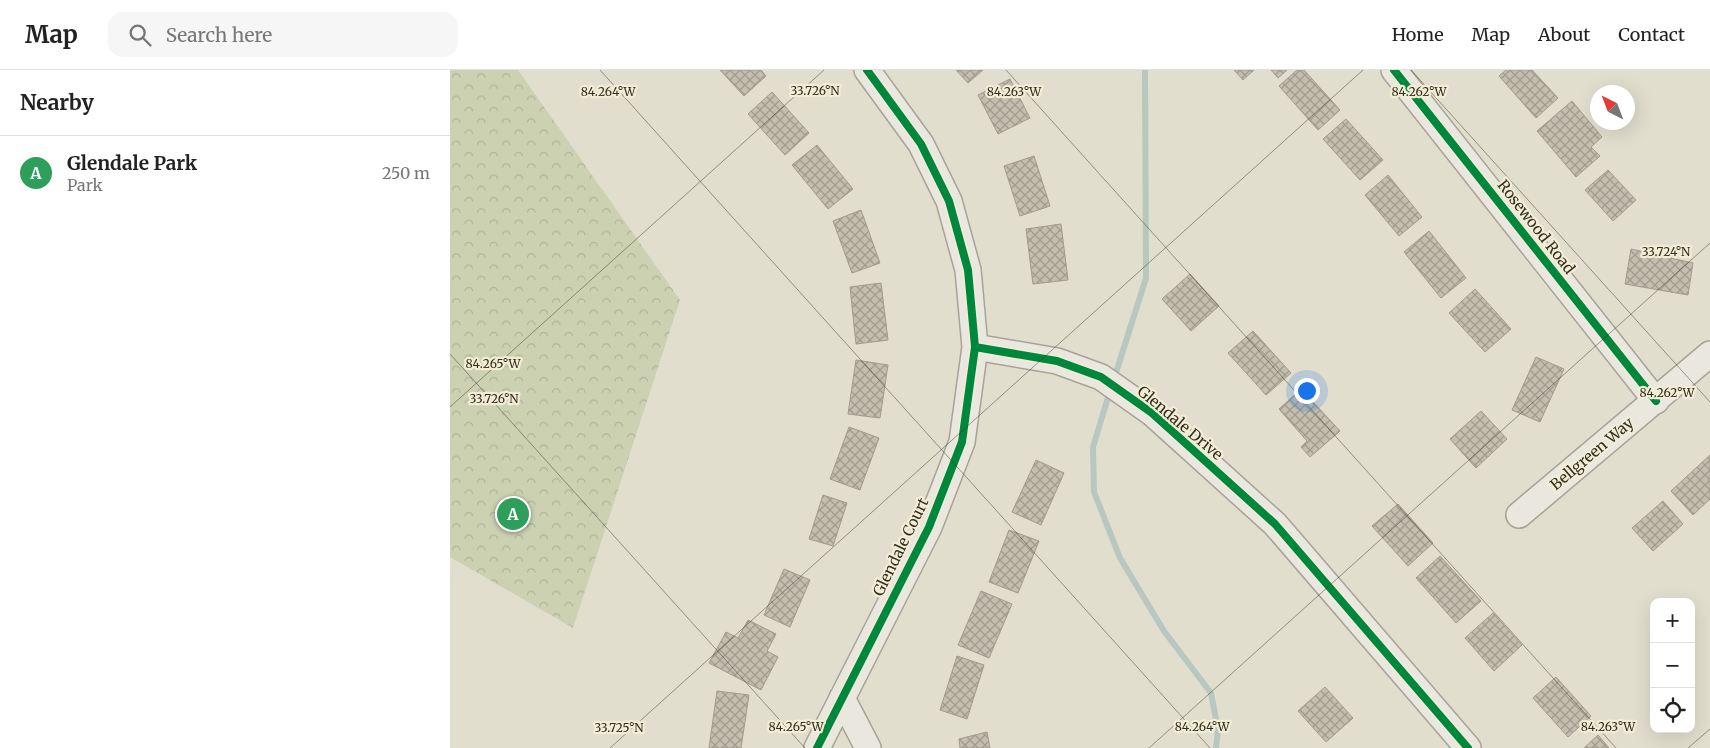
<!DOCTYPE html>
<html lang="en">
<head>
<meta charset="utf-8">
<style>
	:root { --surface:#fff; --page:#f6f6f6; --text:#222; --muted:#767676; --line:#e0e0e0; --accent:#db2777 }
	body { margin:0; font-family:Merriweather,serif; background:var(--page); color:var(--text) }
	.controls { position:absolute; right:15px; bottom:15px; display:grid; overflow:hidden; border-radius:10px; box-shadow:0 5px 20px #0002 }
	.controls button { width:45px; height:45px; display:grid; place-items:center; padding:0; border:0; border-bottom:1px solid var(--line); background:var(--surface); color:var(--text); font:25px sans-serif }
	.compass { position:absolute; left:1140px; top:15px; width:45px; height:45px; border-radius:50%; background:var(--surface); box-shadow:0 5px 20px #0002; rotate:318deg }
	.you { position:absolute; left:856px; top:320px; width:18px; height:18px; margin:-12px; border:4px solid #fff; border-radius:50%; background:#1a73e8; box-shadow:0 0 0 8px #1a73e833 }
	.badge { display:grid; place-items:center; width:32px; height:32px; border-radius:50%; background:var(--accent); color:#fff; font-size:16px; font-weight:700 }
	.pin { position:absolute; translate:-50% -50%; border:2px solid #fff; box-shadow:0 1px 5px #0006 }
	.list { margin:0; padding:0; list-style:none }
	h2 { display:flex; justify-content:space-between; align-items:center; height:65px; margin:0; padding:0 20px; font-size:21px }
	h2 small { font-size:16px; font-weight:400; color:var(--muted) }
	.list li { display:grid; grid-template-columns:32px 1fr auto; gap:15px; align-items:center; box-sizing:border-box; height:75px; padding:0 20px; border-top:1px solid var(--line) }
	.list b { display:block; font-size:19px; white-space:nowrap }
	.list p { margin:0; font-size:16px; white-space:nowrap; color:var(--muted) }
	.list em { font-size:16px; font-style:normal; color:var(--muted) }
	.icon { flex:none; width:28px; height:28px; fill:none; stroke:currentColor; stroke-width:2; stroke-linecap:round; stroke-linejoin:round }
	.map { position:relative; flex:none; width:1260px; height:678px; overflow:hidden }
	header { display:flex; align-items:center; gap:30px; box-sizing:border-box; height:70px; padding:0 25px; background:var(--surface); border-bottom:1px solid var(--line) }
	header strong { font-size:24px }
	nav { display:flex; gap:28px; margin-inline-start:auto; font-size:18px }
	.search { width:350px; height:45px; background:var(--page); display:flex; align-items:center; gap:12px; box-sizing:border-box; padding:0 18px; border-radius:15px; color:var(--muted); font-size:19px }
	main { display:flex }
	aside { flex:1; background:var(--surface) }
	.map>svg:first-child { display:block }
	.forest { fill:url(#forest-crowns) }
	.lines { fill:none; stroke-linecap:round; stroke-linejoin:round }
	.stream { stroke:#b8c7c0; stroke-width:6 }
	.building { fill:url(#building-cross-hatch); stroke:#a19a8e }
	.minor-casing { stroke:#a7a397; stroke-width:28 }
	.minor { stroke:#eae8de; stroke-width:25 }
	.cycleway-casing { stroke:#f2edd5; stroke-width:11 }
	.cycleway { stroke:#00873e; stroke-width:8 }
	.ticks { fill:none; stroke:#342d20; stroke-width:1; stroke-opacity:0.45 }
	.labels { text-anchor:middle; stroke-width:4.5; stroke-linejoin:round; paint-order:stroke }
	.street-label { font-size:15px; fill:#342d20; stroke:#f2edd5 }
	.ticks-label { font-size:12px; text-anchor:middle; fill:#342d20; stroke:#f2edd5; stroke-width:4.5; stroke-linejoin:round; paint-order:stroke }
</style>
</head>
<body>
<header>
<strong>Map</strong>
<div class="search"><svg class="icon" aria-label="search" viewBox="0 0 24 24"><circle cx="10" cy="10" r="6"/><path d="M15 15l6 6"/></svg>Search here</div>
<nav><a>Home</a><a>Map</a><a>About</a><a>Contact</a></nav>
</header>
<main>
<aside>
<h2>Nearby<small></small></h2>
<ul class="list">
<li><span class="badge" style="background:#2e9e5b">A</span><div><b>Glendale Park</b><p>Park</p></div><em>250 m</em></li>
</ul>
</aside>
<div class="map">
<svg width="1260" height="678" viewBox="0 0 1260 678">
	<defs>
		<pattern id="forest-crowns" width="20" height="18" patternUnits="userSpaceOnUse" patternTransform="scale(1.25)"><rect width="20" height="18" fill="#ccd1b2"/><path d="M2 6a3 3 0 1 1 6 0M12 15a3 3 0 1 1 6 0" fill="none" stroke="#b0b499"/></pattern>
		<pattern id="building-cross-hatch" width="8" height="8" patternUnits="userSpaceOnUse" patternTransform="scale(1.25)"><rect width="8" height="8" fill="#c4beaf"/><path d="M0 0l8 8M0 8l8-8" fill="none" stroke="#a09b8e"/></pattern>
	</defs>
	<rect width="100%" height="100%" fill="#e1dece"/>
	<!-- forest -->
	<path class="forest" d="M 0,0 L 68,0 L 230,230 L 123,558 L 0,487 Z"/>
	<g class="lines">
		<!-- stream -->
		<path class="stream" d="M 664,309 L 696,208 L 695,0
			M 660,321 L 643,377 L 644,422 L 670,488 L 714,561 L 761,623 L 768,660 L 766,678"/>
	</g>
	<!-- building -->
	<path class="building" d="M 270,0 L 311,0 L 316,6 L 294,26 Z
		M 506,0 L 533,0 L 518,13 Z
		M 784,0 L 804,0 L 793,10 Z
		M 821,0 L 837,0 L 828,8 Z
		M 847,0 L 854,0 L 890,40 L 868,60 L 829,16 Z
		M 1056,0 L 1082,0 L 1108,28 L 1086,48 L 1049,6 Z
		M 560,9 L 580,48 L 548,64 L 528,25 Z
		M 322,22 L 359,63 L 335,85 L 298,44 Z
		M 1122,31 L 1152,67 L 1141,77 L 1150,86 L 1126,107 L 1087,61 Z
		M 896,49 L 933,90 L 910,110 L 873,69 Z
		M 367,75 L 403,119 L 378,139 L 342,95 Z
		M 584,86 L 600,136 L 570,146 L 554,96 Z
		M 1158,100 L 1186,130 L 1163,151 L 1135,120 Z
		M 938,105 L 972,147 L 949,166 L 915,125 Z
		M 411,140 L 430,193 L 402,203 L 383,151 Z
		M 611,154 L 618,210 L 583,214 L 576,159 Z
		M 979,161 L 1016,208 L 991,228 L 954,182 Z
		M 1181,179 L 1243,193 L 1238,225 L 1175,214 Z
		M 740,204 L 769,236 L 741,261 L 712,229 Z
		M 431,213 L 438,270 L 406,274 L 400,217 Z
		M 1025,219 L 1061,259 L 1035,282 L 999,243 Z
		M 803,261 L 841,303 L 816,325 L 778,283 Z
		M 1086,287 L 1114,299 L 1090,352 L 1062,340 Z
		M 406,290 L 438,295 L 430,348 L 398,344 Z
		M 851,319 L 890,361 L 860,387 L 851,377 L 857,371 L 829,339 Z
		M 1031,341 L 1057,369 L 1026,398 L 1000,369 Z
		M 399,357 L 429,368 L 410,420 L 380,409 Z
		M 1260,385 L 1260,429 L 1243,445 L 1221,421 Z
		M 586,390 L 614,403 L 591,455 L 562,442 Z
		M 373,425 L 397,433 L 383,476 L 359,469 Z
		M 1213,431 L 1233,454 L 1203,481 L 1182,458 Z
		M 948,434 L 983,473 L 958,496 L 922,456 Z
		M 559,460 L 589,471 L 568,523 L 539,512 Z
		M 990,486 L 1031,531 L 1006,553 L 966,508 Z
		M 334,499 L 360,510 L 340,557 L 314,545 Z
		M 531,521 L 562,534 L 539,588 L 508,575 Z
		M 1043,543 L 1072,575 L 1044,601 L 1015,568 Z
		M 298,550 L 326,564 L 317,581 L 328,587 L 311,620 L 259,593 L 276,562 L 288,568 Z
		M 507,586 L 534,595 L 517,649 L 490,640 Z
		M 1106,607 L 1141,646 L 1118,667 L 1083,628 Z
		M 875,617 L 903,648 L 876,672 L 848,641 Z
		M 267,621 L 299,625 L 291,678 L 259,678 Z
		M 537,662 L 540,678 L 510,678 L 509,669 Z
		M 1148,665 L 1159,678 L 1134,678 Z"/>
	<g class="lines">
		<!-- minor casing -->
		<g class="minor-casing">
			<path id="minor" d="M 944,0 L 1206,331
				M 525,277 L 607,291 L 651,307 L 702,343 L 825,454 L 1018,678
				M 1069,445 L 1260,284
				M 392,628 L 418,678
				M 367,678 L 479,457 L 512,372 L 525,277 L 518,200 L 499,131 L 471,74 L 417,0"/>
		</g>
		<!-- minor -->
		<use href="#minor" class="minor"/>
		<!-- cycleway casing -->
		<g class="cycleway-casing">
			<path id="cycleway" d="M 944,0 L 1206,331
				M 525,277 L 607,291 L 651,307 L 702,343 L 825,454 L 1018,678
				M 367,678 L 479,457 L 512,372 L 525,277 L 518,200 L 499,131 L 471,74 L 417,0"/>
		</g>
		<!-- cycleway -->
		<use href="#cycleway" class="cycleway"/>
	</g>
	<!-- ticks -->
	<path class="ticks" d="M 150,0 L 760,678M 556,0 L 1166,678M 961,0 L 1260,332M 0,284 L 355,678M 0,337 L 374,0M 160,678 L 913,0M 699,678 L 1260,173M 1238,678 L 1260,659"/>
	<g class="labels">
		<!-- street labels -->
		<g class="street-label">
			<text transform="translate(1086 157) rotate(52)" y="5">Rosewood Road</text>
			<text transform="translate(730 353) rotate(40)" y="5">Glendale Drive</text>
			<text transform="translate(1142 384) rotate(-40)" y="5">Bellgreen Way</text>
			<text transform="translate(451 477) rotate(-64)" y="5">Glendale Court</text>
		</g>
	</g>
	<g class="ticks-label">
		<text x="365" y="25">33.726°N</text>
		<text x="158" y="26">84.264°W</text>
		<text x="564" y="26">84.263°W</text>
		<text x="969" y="26">84.262°W</text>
		<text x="1216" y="186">33.724°N</text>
		<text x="43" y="298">84.265°W</text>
		<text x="1217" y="327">84.262°W</text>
		<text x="44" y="333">33.726°N</text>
		<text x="346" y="661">84.265°W</text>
		<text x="752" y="661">84.264°W</text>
		<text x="1158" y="661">84.263°W</text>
		<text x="169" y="662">33.725°N</text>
	</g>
</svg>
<div class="controls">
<button>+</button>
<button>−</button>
<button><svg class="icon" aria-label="locate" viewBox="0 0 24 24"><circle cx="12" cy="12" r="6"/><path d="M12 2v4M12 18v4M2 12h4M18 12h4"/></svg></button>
</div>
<svg class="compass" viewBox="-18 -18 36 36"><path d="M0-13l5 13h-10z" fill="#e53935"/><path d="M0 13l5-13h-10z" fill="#767676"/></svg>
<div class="you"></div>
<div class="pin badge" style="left:63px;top:444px;background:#2e9e5b">A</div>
</div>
</main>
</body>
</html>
